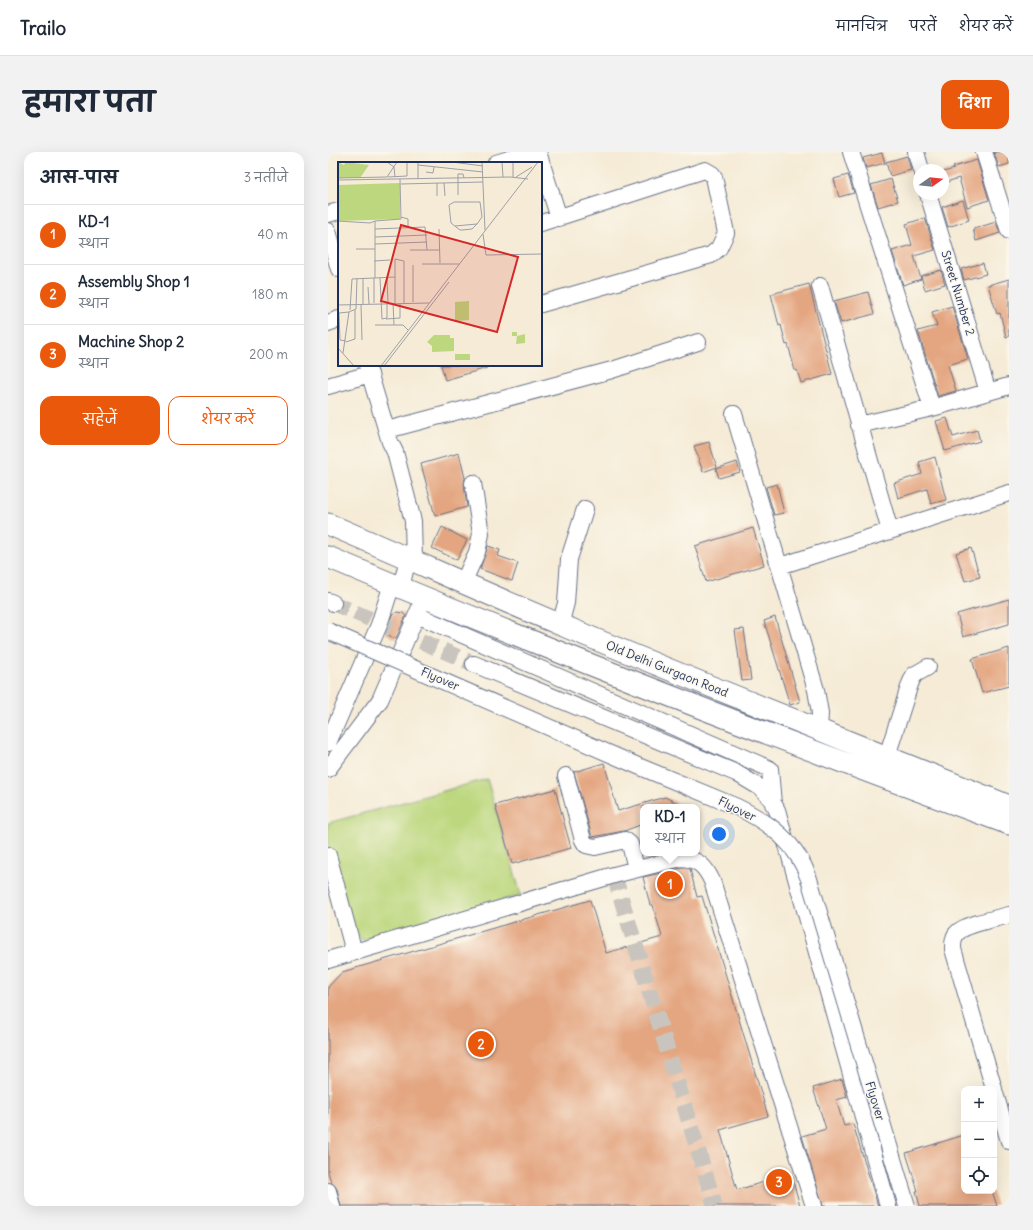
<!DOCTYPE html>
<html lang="hi">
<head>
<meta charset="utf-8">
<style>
	:root { --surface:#fff; --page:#f2f2f3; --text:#1f2937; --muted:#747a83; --line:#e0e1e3; --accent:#ea580c }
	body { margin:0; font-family:Delius,"Playpen Sans Deva",sans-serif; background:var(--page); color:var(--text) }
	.controls { position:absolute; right:12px; bottom:12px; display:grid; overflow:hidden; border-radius:8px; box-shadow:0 4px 16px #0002 }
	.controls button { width:36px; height:36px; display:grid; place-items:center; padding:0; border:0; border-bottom:1px solid var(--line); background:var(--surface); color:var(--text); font:20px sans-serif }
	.compass { position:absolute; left:585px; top:12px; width:36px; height:36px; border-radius:50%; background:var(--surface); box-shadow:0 4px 16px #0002; rotate:75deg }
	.you { position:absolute; left:391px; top:682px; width:14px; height:14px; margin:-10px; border:3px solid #fff; border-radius:50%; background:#1a73e8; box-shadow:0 0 0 6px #1a73e833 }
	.badge { display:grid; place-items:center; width:26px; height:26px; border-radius:50%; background:var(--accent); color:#fff; font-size:13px; font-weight:700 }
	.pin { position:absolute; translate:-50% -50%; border:2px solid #fff; box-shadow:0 1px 4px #0006 }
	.popup { position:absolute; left:312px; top:652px; width:60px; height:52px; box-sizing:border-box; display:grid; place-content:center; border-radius:8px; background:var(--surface); filter:drop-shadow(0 1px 3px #0005); font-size:13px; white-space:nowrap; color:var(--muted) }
	.popup b { font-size:15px; color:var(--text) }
	.popup::after { content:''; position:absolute; left:50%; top:100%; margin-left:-8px; border:8px solid transparent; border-top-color:var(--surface) }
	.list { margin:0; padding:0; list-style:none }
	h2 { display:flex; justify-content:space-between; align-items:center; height:52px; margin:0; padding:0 16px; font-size:17px }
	h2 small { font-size:13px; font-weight:400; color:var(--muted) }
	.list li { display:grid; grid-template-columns:26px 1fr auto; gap:12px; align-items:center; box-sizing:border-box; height:60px; padding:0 16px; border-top:1px solid var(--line) }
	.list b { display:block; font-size:15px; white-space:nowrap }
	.list p { margin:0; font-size:13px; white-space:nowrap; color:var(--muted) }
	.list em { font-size:13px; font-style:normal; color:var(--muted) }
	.actions { display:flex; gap:8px; padding:12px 16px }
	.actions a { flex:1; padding:9px 0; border:1px solid var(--accent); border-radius:12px; text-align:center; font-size:14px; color:var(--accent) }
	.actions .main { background:var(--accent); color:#fff }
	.icon { flex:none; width:22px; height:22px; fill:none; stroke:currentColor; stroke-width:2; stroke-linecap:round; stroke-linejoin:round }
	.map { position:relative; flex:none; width:681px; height:1054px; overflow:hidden; border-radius:12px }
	header { display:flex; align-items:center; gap:24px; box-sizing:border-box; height:56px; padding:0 20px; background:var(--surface); border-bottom:1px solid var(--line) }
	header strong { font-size:19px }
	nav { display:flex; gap:22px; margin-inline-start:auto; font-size:14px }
	.intro { display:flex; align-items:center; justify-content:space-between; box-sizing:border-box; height:96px; padding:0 24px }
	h1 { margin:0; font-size:28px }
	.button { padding:10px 18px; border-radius:12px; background:var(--accent); color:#fff; font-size:14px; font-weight:700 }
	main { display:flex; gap:24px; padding:0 24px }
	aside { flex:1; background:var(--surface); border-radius:12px; box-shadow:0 4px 16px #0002 }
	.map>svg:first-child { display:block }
	.green { fill:#bcd77d; stroke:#6c836e }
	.building { fill:#e4a681 }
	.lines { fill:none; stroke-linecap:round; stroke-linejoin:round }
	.minor-tunnel { stroke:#c9c5be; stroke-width:16; stroke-dasharray:16 8; stroke-linecap:butt }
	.minor-casing { stroke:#677188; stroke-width:18 }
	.major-casing { stroke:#677188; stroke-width:23 }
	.minor { stroke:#fff; stroke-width:16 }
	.major { stroke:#fff; stroke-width:21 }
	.minor-bridge-casing { stroke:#677188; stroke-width:18; stroke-linecap:butt }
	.minor-bridge { stroke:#fff; stroke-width:16 }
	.labels { text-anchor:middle; stroke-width:3; stroke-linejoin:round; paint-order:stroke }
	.street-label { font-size:12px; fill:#1b2f5e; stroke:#fbf7ec }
	.inset-road { fill:none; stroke:#9ea0a6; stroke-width:1 }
	.view { fill:#d62828; fill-opacity:0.15; stroke:#d62828; stroke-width:2 }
	.inset-edge { fill:none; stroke:#1b2f5e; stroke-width:2 }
</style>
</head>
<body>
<header>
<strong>Trailo</strong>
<nav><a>मानचित्र</a><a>परतें</a><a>शेयर करें</a></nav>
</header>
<div class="intro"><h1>हमारा पता</h1><a class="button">दिशा</a></div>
<main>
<aside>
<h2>आस-पास<small>3 नतीजे</small></h2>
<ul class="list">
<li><span class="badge">1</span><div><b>KD-1</b><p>स्थान</p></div><em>40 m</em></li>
<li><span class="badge">2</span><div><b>Assembly Shop 1</b><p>स्थान</p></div><em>180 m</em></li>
<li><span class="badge">3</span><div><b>Machine Shop 2</b><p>स्थान</p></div><em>200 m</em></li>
</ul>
<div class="actions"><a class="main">सहेजें</a><a>शेयर करें</a></div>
</aside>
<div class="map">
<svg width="681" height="1054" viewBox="0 0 681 1054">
	<rect width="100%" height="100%" fill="#fbf7ec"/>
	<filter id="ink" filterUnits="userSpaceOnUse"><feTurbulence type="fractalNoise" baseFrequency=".025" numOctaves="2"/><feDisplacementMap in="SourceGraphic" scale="8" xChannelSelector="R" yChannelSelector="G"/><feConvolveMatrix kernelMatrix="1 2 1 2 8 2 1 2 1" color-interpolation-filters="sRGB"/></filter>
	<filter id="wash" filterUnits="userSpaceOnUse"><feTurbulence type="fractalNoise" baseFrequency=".012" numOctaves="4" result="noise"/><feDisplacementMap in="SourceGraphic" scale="16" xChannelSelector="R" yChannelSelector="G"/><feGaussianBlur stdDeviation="0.9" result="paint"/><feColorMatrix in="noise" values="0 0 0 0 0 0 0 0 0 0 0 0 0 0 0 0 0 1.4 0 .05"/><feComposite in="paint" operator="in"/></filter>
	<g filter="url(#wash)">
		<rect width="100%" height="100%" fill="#f5ebd6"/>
		<!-- green -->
		<path class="green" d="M 159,627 L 193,743 L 35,788 L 26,782 L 0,692 L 0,671 Z"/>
		<g id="blocks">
			<!-- building -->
			<path class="building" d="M 666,0 L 681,0 L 681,12 L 671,15 Z
				M 554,1 L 557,11 L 538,16 L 535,6 Z
				M 579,4 L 583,18 L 562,24 L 558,10 Z
				M 649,8 L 661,48 L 639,55 L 631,26 L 615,31 L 615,20 L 626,17 L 625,15 Z
				M 520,23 L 526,41 L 511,45 L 506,27 Z
				M 563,27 L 570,49 L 550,55 L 543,33 Z
				M 635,48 L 641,68 L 620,75 L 614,55 Z
				M 597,66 L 607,98 L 586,104 L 593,127 L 575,133 L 564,99 L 584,93 L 578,72 Z
				M 668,70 L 672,81 L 648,89 L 645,77 Z
				M 655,111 L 658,122 L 636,128 L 633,117 Z
				M 613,118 L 617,132 L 597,138 L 593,124 Z
				M 681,127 L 681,184 L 678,185 L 672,161 L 669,162 L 660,133 Z
				M 481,132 L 504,222 L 473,231 L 469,218 L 467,219 L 460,192 L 458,193 L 453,173 L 451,174 L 443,142 Z
				M 540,140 L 546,162 L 513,171 L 506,149 Z
				M 624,154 L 640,207 L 620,213 L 628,239 L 610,244 L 590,179 L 609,174 L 604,160 Z
				M 113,213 L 159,213 L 159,216 L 117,228 Z
				M 619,266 L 625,285 L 649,278 L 652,289 L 617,299 L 608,269 Z
				M 381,290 L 389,315 L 375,320 L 366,294 Z
				M 131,301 L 137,326 L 136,332 L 139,355 L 107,364 L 93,312 Z
				M 607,305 L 618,348 L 603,352 L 599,337 L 570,346 L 566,331 L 594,322 L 591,310 Z
				M 409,310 L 412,320 L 391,326 L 388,317 Z
				M 449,332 L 456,361 L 446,363 L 438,335 Z
				M 114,375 L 139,388 L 129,408 L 104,396 Z
				M 425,376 L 436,413 L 378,430 L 367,394 Z
				M 160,394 L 172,398 L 170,404 L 190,411 L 184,429 L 152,417 Z
				M 643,396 L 652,425 L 637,429 L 628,401 Z
				M 681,447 L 681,472 L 635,485 L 629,462 Z
				M 69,460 L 75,461 L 78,464 L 68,486 L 65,486 L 58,481 L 64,463 Z
				M 447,465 L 472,550 L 462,553 L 436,469 Z
				M 416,477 L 423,528 L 414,529 L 407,478 Z
				M 681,496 L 681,534 L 654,541 L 644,507 Z
				M 276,611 L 290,659 L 337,645 L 357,655 L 315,655 L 315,672 L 296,679 L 264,685 L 246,620 Z
				M 227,637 L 243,696 L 184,712 L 167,653 Z
				M 354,716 L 362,717 L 369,745 L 374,744 L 440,964 L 392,978 L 409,1038 L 463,1022 L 472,1054 L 13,1054 L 9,1037 L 3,1030 L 0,1020 L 0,835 L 14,820 L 262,748 L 278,801 L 334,785 L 325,753 L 322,753 L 315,725 Z
				M 514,927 L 519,945 L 508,948 L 516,974 L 525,972 L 550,1054 L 495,1054 L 474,984 L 498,977 L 485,936 Z
				M 636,983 L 636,1039 L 664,1039 L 669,1054 L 592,1054 L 588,1039 L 590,1039 L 578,1001 Z"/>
		</g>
	</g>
	<g filter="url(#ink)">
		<use href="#blocks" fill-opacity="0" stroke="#677188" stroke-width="1"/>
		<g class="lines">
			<!-- minor-tunnel -->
			<path class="minor-tunnel" d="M 5,451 L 146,512
				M 286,723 L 387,1054"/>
			<!-- minor casing -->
			<g class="minor-casing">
				<path id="minor" d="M 210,0 L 231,66
					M 523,0 L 604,256
					M 588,0 L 593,18
					M 656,0 L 681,79
					M 168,11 L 204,0
					M 600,42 L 660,240
					M 0,62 L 11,59
					M 213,71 L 377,18 L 384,22 L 386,25 L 398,81 L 391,96 L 383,103 L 213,152
					M 0,79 L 11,117
					M 492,134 L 562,379
					M 0,171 L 11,167
					M 39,213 L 62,290 L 67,300 L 85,369 L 86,409
					M 0,234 L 42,222
					M 406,262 L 488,538 L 492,561 L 491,579
					M 531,273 L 604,256 L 681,234
					M 59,278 L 284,218 L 370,190
					M 452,414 L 681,341
					M 135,431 L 149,400 L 153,382 L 145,331
					M 73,436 L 80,406
					M 0,449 L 5,451
					M 89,463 L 442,617 L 445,652
					M 232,473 L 238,451 L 241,407 L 257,357
					M 146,512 L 408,621 L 433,636 L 443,647 L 449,658 L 560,1054
					M 0,591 L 51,473 L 64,432
					M 559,604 L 582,532 L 586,523 L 600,515
					M 0,617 L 52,548 L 93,453
					M 238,624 L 255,688 L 258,693 L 267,695 L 297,688 L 302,692 L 308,717
					M 0,703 L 26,800
					M 0,808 L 286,723 L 353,706 C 370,707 377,714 384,729 L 486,1054
					M 666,937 L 625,797 C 625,791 625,784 630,780 C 640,771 668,767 681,763
					M 666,938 L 681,989
					M 0,1039 L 4,1054"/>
			</g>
			<!-- major casing -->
			<g class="major-casing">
				<path id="major" d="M 0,372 C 78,405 154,440 231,472 C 380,535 531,593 681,654
					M 0,405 C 224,500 452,588 681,672"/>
			</g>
			<!-- minor -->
			<use href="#minor" class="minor"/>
			<!-- major -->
			<use href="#major" class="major"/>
			<!-- minor-bridge casing -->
			<g class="minor-bridge-casing">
				<path id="minor-bridge" d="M 0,479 L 310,614 L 409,655 C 442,671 469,691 481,727 L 579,1054"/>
			</g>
			<!-- minor-bridge -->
			<use href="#minor-bridge" class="minor-bridge"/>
		</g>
	</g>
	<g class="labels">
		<!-- street labels -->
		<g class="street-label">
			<text transform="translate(630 141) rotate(73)" y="4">Street Number 2</text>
			<text transform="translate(339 517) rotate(22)" y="4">Old Delhi Gurgaon Road</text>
			<text transform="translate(112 527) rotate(23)" y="4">Flyover</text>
			<text transform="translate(409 657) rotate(26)" y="4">Flyover</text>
			<text transform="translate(547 949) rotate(73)" y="4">Flyover</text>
		</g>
	</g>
	<!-- overview -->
	<g transform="translate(10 10)">
		<rect width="204" height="204" fill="#f5ebd6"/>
		<path d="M 0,0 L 6,3 L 8,0 L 31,3 L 22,16 L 0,16 ZM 62,21 L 62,57 L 0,59 L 0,23 ZM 131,139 L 131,158 L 117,159 L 117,140 ZM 174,170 L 179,170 L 179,174 L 187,172 L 187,181 L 178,182 L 179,174 L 174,174 ZM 96,173 L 112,173 L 112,176 L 116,176 L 116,189 L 94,190 L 94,184 L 89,180 ZM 117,192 L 132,192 L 132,198 L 117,198 Z" fill="#bcd77d"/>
		<path class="inset-road" d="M 49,0 L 56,5 L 57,15M 114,0 L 145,4M 144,0 L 147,68M 164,0 L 165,15M 175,0 L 175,15M 80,3 L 145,10M 88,10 L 95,11 L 96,5M 69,14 L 69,0M 50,15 L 69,14M 178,15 L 194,5M 0,16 L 49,15 L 59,0M 80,17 L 80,0M 0,18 L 172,15 L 190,17M 99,21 L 99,34M 106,21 L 107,34M 63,22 L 145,20M 120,33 L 120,12 L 125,12 L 126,16M 63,55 L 70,57 L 70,64M 0,59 L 32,61 L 37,59M 117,64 L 139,62 L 144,55 L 142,40 L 116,40 L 111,43 L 113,61 L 122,68 L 124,68 L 134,67 L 139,62M 37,67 L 87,65 L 89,88M 101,67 L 102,101M 145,72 L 148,93 L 204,92M 37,75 L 89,73M 37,82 L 89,80M 18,87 L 37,87M 72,88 L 101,88M 36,99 L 52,98M 84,102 L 121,102M 75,103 L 75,140M 25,116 L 25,142M 36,116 L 36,141M 37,116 L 37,59 L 63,57 L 62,17M 42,116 L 44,157 L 49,156 L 49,141M 49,116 L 50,141M 30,125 L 31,142M 55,141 L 56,163M 57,141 L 57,97 L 66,99 L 66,141M 23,142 L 24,178M 0,143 L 91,141M 12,148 L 14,117 L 57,115M 48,157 L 62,156 L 62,141M 37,163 L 65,163 L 70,168M 8,179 L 2,178 L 1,151 L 11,150M 8,180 L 17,177 L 17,148M 0,186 L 16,204M 5,191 L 11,150 L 18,147 L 19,116M 43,204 L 200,0M 46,204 L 111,120"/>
		<path class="view" d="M 63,63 L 180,95 L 159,170 L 43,139 Z"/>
		<rect width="204" height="204" class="inset-edge"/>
	</g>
</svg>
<div class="controls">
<button>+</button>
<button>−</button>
<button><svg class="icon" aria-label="locate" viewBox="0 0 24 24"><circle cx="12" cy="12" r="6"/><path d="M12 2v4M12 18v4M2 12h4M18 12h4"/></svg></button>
</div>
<svg class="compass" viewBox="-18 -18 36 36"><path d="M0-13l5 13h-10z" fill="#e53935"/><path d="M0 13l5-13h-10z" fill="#747a83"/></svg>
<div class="you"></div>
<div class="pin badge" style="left:342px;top:732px">1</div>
<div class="popup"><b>KD-1</b>स्थान</div>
<div class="pin badge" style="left:153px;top:892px">2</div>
<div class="pin badge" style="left:451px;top:1030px">3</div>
</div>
</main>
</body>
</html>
